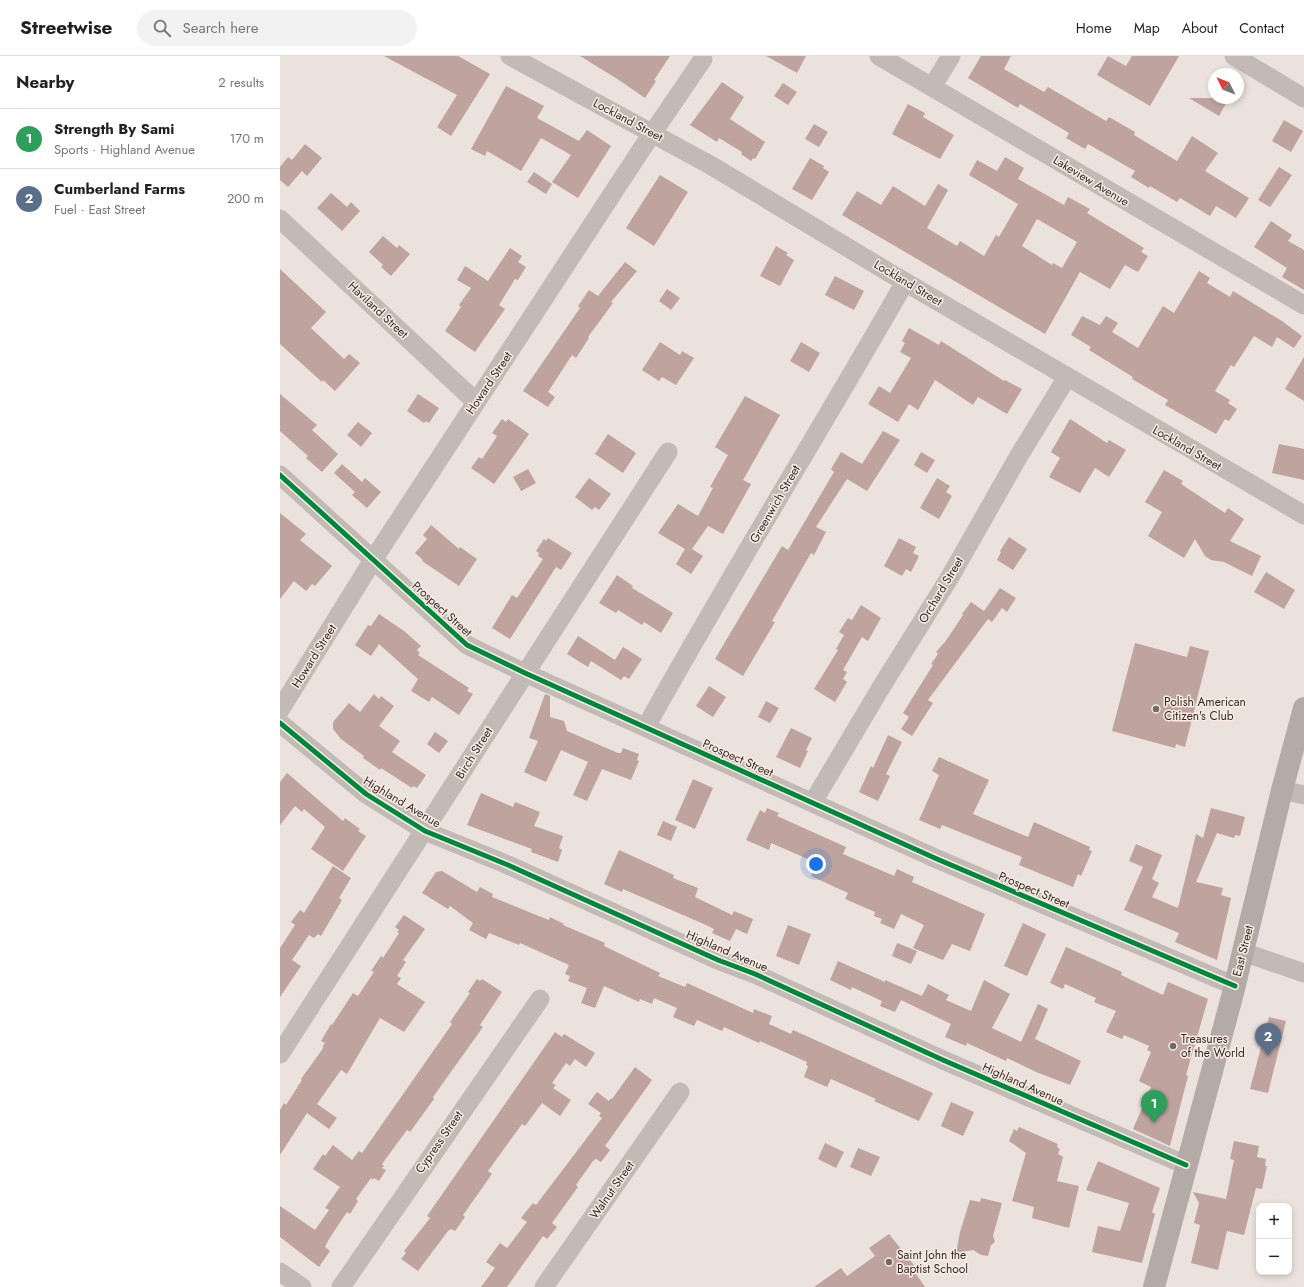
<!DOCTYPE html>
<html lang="en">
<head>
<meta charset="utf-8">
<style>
	:root { --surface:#fff; --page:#f2f2f2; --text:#202124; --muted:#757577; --line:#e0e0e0; --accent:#736965 }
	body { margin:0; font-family:Jost,sans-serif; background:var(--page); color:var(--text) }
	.controls { position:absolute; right:12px; bottom:12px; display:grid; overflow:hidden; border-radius:8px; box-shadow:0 2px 6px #0003 }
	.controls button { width:36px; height:36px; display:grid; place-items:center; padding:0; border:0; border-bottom:1px solid var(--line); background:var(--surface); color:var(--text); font:20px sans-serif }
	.compass { position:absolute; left:928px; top:12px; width:36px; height:36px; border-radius:50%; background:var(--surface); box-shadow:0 2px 6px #0003; rotate:312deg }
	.you { position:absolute; left:536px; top:808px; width:14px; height:14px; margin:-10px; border:3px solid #fff; border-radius:50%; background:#1a73e8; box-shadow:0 0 0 6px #1a73e833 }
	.badge { display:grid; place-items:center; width:26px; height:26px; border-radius:50%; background:var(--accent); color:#fff; font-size:13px; font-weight:700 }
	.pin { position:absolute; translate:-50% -33px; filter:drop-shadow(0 1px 2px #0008) }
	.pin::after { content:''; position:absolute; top:21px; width:14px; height:12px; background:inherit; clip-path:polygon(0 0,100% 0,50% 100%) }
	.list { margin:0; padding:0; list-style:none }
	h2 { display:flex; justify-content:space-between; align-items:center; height:52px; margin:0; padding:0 16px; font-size:17px }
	h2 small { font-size:13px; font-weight:400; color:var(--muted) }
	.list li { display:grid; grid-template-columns:26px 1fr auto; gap:12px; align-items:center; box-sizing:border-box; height:60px; padding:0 16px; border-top:1px solid var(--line) }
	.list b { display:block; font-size:15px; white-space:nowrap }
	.list p { margin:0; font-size:13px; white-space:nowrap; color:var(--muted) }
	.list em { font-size:13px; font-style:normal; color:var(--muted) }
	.icon { flex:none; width:22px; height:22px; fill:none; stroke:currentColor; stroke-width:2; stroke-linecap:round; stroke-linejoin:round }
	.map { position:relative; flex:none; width:1024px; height:1231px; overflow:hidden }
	header { display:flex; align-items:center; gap:24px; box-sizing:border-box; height:56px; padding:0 20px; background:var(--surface); border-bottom:1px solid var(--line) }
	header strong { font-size:19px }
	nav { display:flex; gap:22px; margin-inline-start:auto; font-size:14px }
	.search { width:280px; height:36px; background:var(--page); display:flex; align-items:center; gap:10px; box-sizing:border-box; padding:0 14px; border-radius:22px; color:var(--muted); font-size:15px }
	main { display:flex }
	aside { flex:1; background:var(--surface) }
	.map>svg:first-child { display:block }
	.building { fill:#bea39f; fill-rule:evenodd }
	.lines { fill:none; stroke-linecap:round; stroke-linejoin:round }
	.street { stroke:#c3bab6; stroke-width:19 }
	.secondary { stroke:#b4aba7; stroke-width:22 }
	.cycleway-casing { stroke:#f9ece3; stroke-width:8 }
	.cycleway { stroke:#00873e; stroke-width:5 }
	.poi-dot { fill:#736965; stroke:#f9ece3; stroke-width:1.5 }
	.labels { text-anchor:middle; stroke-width:3; stroke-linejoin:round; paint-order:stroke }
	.street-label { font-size:12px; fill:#332825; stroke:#f9ece3 }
	.poi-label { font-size:12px; fill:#332825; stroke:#f9ece3; text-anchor:start }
</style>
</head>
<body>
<header>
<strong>Streetwise</strong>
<div class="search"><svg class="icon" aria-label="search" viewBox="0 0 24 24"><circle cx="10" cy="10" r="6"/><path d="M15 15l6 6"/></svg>Search here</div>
<nav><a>Home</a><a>Map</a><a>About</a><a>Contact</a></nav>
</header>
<main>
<aside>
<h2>Nearby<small>2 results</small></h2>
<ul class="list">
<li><span class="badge" style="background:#2e9e5b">1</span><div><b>Strength By Sami</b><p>Sports · Highland Avenue</p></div><em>170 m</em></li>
<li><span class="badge" style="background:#5c6f8a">2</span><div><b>Cumberland Farms</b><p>Fuel · East Street</p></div><em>200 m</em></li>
</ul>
</aside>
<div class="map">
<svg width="1024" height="1231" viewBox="0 0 1024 1231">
	<rect width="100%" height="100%" fill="#ebe2dd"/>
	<!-- building -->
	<path class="building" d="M 104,0 L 178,0 L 210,18 L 171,80 L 157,71 L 177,39 Z
		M 300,0 L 390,0 L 374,24 L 376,25 L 365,42 L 339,24 Z
		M 486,0 L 526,0 L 517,17 Z
		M 701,0 L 731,0 L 724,13 L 764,36 L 768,31 L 826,65 L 829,61 L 855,76 L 854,79 L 897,105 L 912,80 L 938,97 L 925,115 L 969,142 L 956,162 L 936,150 L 930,160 L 900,142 L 897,146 L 870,130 L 869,132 L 851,121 L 855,115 L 808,88 L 805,93 L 786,82 L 789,77 L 740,48 L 738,52 L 688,22 Z
		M 828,0 L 846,10 L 852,0 L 899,0 L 870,50 L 817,19 Z
		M 442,26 L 464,41 L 450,63 L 485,86 L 475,103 L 473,102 L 471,105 L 461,98 L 462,96 L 439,82 L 437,86 L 410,69 Z
		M 503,27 L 517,36 L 508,49 L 494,40 Z
		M 226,30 L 264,50 L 257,62 L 299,85 L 307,74 L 331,90 L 298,142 L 272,126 L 291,99 L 261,82 L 241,115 L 207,95 L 205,100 L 191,93 Z
		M 909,42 L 949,42 L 939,60 Z
		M 628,48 L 645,57 L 643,61 L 674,79 L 660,103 L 612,78 Z
		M 1004,64 L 1023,75 L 1011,96 L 992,85 Z
		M 534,68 L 548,76 L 539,91 L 525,83 Z
		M 25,88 L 42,102 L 27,120 L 22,115 L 8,131 L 0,124 L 0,111 L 8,101 L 12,104 Z
		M 725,101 L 744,112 L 738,123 L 784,149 L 788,141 L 810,153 L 807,157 L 864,192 L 861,196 L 868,200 L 858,216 L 845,209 L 830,233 L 800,216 L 765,278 L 562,159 L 577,135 L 601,149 L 613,130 L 645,150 L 658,128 L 668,134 L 647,172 L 677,190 L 680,185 L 704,200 L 716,179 L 719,181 L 738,148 L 689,119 L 697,104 L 717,115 ZM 757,163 L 797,186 L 782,212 L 773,207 L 772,209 L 742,190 Z
		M 530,102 L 544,110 L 543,112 L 549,116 L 532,144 L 512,133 Z
		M 999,111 L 1012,119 L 990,151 L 978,144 Z
		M 254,116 L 272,128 L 266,138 L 247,126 Z
		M 380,119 L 408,136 L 374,190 L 346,172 Z
		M 51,137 L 67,151 L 71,146 L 80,155 L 62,175 L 37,152 Z
		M 991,165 L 1012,179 L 1008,185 L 1024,194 L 1024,234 L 1002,221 L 1007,212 L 974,191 Z
		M 103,180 L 117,192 L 119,189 L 130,198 L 111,220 L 101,211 L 103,209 L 89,196 Z
		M 496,190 L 508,197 L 506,199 L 514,204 L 500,230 L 480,220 Z
		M 230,192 L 242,200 L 238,206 L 246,211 L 238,224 L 235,223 L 219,249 L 225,253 L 195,296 L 165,275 L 181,251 L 179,249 L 191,232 L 177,224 L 185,210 L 208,225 Z
		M 345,206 L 357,215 L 331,246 L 333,247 L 308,281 L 309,282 L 296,302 L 292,299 L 268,336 L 275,341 L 268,351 L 243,335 L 300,252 L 298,250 L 309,234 L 318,240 Z
		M 0,213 L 46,256 L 31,272 L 64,303 L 69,298 L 80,307 L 55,335 L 43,324 L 42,326 L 0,288 Z
		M 919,215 L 930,222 L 927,227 L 950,241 L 953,235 L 1002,265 L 1022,280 L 1014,292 L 997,281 L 992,291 L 974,280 L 954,311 L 951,309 L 935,335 L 950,344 L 948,347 L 957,353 L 949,365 L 945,363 L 936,378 L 885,349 L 888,344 L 852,323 L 853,321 L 809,294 L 811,291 L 791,279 L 802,260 L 820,269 L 826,260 L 838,267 L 832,276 L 858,292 L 883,250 L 894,257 Z
		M 555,220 L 584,235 L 574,254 L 545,239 Z
		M 387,233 L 400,242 L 391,254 L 379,245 Z
		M 629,272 L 659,289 L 661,285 L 724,325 L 725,324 L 742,333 L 727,358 L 698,341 L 693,349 L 655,324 L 638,354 L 629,348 L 618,366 L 588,348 L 599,330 L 610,337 L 631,302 L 620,296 L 625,287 L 622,285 Z
		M 380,286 L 400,299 L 402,295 L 414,302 L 396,329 L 382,321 L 379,325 L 362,314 Z
		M 521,286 L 540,297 L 529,316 L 510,305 Z
		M 1024,301 L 1024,345 L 1005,333 Z
		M 0,338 L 37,369 L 32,374 L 58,398 L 42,416 L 26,402 L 28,400 L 0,375 Z
		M 138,338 L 159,352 L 149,367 L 146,365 L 144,367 L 127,355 Z
		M 465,340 L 500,359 L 463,424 L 471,428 L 443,478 L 428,470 L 412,493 L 423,500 L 411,518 L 396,508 L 405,493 L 378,477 L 398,448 L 418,460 L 433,432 L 430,431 L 448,399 L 435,391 Z
		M 222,363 L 226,366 L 228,363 L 249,378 L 214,428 L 191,412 L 199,401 L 202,403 L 216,382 L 217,380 L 212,377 Z
		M 790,363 L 827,387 L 829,384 L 846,394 L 829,421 L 815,412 L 800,437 L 769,421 L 780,402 L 771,396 Z
		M 78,366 L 92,377 L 81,391 L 67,379 Z
		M 603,375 L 620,384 L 587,435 L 567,423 L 536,471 L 546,476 L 534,499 L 531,497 L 492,565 L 495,566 L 463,620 L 435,603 L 502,490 L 508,494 L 554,416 L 551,413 L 561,396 L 582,408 Z
		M 328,378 L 356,397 L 343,417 L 315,398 Z
		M 999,388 L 1024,393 L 1024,424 L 992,417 Z
		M 641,396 L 655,404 L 647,417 L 634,409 Z
		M 62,408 L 82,426 L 85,422 L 101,436 L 87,452 L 72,439 L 75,436 L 54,417 Z
		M 248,413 L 256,427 L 241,435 L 233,421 Z
		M 884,414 L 903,425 L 901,428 L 945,457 L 948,452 L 964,463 L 950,485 L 981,500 L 972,520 L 944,506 L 931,504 L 925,500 L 915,483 L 904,502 L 868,480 L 882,456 L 865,446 Z
		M 309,422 L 331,438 L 319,454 L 315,451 L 312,454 L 295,441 Z
		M 657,422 L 670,430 L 666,436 L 672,440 L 659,463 L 640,452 Z
		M 0,457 L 26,478 L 20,484 L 52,510 L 35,530 L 32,528 L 26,535 L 14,525 L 0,543 Z
		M 151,469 L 179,493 L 180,491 L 197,503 L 179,530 L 142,505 L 143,504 L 135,497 L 147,483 L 143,479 Z
		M 729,481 L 747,493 L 733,514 L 717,504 L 721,496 L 720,495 Z
		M 268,482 L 292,497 L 281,514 L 276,511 L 230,583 L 212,572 L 232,539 L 237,542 L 263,503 L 258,500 L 259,497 L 256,495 L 264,483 L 266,485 Z
		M 619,482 L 636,491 L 633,497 L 639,500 L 631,516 L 626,513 L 622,520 L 604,510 Z
		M 986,516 L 1015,534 L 1004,553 L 974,536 Z
		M 337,519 L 353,530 L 352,532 L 393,557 L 381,577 L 364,566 L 362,569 L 338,554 L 336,557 L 319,547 Z
		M 720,532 L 736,542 L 727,556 L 722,552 L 712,566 L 708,563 L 648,644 L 653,647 L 632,680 L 621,673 L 629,661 L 623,657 L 653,609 L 651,608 L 658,598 L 656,596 L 665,586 L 683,559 L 682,558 L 691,546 L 704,555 Z
		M 581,549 L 601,562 L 588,585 L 582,581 L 563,614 L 567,616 L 563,623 L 567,626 L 555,646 L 534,633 L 558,594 L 556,593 L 564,579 L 559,576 L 568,562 L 572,564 Z
		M 99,558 L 124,575 L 141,590 L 137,594 L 140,597 L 138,599 L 189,632 L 187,635 L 193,638 L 179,659 L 152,641 L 149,646 L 131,635 L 138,623 L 99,588 L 91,600 L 75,589 L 88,569 L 91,570 Z
		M 298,580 L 335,604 L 343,591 L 362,603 L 349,623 L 344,620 L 341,624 L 311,605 L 308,611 L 287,598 Z
		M 855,587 L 907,601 L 910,590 L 929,595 L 905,691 L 896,688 L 895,692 L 832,675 Z
		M 429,630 L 446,641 L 433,661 L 416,650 Z
		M 94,638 L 99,643 L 101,640 L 114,650 L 99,670 L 120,685 L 112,696 L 146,719 L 137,732 L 133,730 L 132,732 L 101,712 L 100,714 L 83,702 L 84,700 L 61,683 L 53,673 L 53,666 L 69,647 L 80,656 Z
		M 265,638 L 270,640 L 270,661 L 284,665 L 287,675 L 338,697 L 341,697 L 343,692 L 359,698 L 357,704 L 359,705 L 351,724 L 322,713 L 307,745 L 293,739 L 308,706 L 281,694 L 266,726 L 244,716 L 258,685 L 249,682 Z
		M 486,645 L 499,652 L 490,667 L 478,661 Z
		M 511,672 L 532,682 L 526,694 L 528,695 L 520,712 L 496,701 Z
		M 155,676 L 168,685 L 159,697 L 147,688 Z
		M 608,679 L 622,686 L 606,718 L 610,720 L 598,745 L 579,736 L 591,710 L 593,712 Z
		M 659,701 L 709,724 L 693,758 L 748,781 L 754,766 L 810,791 L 809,794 L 812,795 L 801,820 L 798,818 L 793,831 L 739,809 L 742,801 L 662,769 L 660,773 L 639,764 L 659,719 L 652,715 Z
		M 7,717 L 63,765 L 65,762 L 80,773 L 78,775 L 86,780 L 63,815 L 31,793 L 45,771 L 24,753 L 22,756 L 15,750 L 0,769 L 0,726 Z
		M 413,723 L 433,732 L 415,773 L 395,764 Z
		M 201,737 L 233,751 L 235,746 L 260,756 L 254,770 L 283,780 L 279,792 L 282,794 L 278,806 L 251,796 L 252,793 L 187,769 Z
		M 487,752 L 499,757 L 497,760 L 566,791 L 563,798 L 612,819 L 614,820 L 617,813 L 634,821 L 632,826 L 705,858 L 690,895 L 672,888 L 663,904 L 633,892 L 644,869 L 621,858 L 614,873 L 600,867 L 602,863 L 594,860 L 595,856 L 565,843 L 568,837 L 531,820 L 537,807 L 491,787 L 489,794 L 466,784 L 480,754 L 485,757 Z
		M 931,752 L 965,761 L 960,780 L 955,779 L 954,782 L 937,777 L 916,826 L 943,832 L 941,839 L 951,842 L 937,904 L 895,886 L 899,877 L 844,854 L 863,811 L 849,805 L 856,788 L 882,799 L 872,823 L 879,827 L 872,841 L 898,852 L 916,778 L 923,782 Z
		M 383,765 L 397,771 L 391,785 L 377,779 Z
		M 339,794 L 394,819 L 393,822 L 418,832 L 415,841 L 419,843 L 452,859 L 454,855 L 473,863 L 467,878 L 456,873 L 450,885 L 432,877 L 434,873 L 426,869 L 343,833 L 342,836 L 324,828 Z
		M 53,810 L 71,822 L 59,842 L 62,844 L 41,880 L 38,878 L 34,882 L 29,879 L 12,904 L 21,910 L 0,941 L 0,892 L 15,869 L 11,866 L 20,854 L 24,857 Z
		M 162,815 L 197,836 L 200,831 L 213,838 L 212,841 L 269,864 L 270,861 L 284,868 L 283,869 L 325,887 L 324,890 L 380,917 L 378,920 L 405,931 L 407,927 L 473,957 L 474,953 L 492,960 L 489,968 L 511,978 L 513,974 L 653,1037 L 639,1065 L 594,1045 L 596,1043 L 551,1023 L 547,1031 L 524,1021 L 528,1010 L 526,1009 L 527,1006 L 480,985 L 479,987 L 444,971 L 442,975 L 417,964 L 414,970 L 393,961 L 397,952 L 374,942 L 372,948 L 360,943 L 359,946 L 324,930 L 315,952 L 301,947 L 307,932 L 288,925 L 290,920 L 285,918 L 289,909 L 240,887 L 239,889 L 209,877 L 206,883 L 189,874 L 193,867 L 170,850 L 168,853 L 142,837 L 156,816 Z
		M 124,859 L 145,873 L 123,904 L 126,906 L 117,920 L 121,922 L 117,928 L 145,946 L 124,976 L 100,962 L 67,1018 L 61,1014 L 37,1048 L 57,1062 L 49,1073 L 27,1057 L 0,1099 L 0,1054 L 4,1047 L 6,1049 L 22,1024 L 21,1023 L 44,991 L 42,991 L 45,987 L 41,985 L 51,968 L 52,969 L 73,937 L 78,940 L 94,916 L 91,915 L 101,900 L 103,902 L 119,877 L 117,876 L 119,874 L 115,871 Z
		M 743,867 L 766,878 L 747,920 L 724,910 Z
		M 508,869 L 531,878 L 519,909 L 496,900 Z
		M 617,887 L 637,895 L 631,908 L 612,900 Z
		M 786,891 L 842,916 L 841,919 L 883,939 L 888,926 L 928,943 L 906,1019 L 908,1020 L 890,1090 L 853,1073 L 871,1031 L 859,1025 L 871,996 L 867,994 L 869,990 L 844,979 L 842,983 L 826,976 L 836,955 L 814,946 L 816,942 L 785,928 L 783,933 L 770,927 Z
		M 558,905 L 605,926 L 605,924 L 642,940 L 648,928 L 669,939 L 666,944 L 691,955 L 704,924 L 730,938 L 712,972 L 741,986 L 758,948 L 768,953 L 755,983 L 801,1005 L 790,1029 L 756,1016 L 727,1002 L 726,1005 L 687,987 L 686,990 L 665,981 L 671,968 L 621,944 L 615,956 L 600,950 L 602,945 L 572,931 L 571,934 L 550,924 Z
		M 197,923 L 200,925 L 202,923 L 222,936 L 200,969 L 203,971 L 153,1041 L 154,1043 L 130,1076 L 127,1074 L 102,1108 L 104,1110 L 102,1112 L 106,1114 L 99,1125 L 94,1122 L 93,1124 L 91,1122 L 76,1143 L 78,1145 L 70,1158 L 67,1156 L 49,1183 L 45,1191 L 50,1195 L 39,1211 L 0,1181 L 0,1150 L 35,1174 L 49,1154 L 45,1152 L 60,1131 L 33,1113 L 43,1098 L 45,1100 L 53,1089 L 72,1104 L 79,1095 L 82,1097 L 172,968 L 170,966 L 190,937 L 188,936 Z
		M 989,961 L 1006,965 L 988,1037 L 970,1033 Z
		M 275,976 L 282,981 L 284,978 L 315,997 L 306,1011 L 295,1003 L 290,1010 L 286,1007 L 272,1027 L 276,1029 L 273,1032 L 291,1044 L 280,1060 L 262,1047 L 245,1070 L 242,1068 L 208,1115 L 212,1118 L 183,1159 L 185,1161 L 175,1175 L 171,1173 L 168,1175 L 138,1215 L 121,1203 L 126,1197 L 124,1195 L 150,1162 L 147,1160 Z
		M 355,1011 L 372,1024 L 325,1090 L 330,1094 L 321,1106 L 316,1103 L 313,1105 L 296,1129 L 298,1131 L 272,1167 L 277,1171 L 267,1183 L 263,1180 L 227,1231 L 201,1231 L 215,1212 L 206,1206 L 220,1187 L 227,1192 L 247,1166 L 241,1162 L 253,1147 L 256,1149 L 322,1062 L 319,1060 L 321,1057 L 308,1048 L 317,1036 L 329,1045 L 331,1042 L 332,1043 Z
		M 671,1046 L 694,1056 L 683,1080 L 661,1070 Z
		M 739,1071 L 778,1088 L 777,1091 L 780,1093 L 778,1098 L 783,1101 L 777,1125 L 799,1130 L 789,1172 L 752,1162 L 754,1151 L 732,1145 L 746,1097 L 729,1085 L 734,1073 L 737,1075 Z
		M 954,1085 L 979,1090 L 977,1101 L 986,1103 L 985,1110 L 987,1110 L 982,1133 L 976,1132 L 964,1179 L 947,1175 L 938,1214 L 911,1207 L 920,1169 L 914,1167 L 919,1147 L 913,1136 L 946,1143 L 954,1104 L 950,1103 Z
		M 545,1087 L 564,1096 L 556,1112 L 538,1103 Z
		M 578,1092 L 600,1101 L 591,1120 L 570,1111 Z
		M 818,1105 L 880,1132 L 872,1156 L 875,1158 L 862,1207 L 812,1196 L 818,1170 L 840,1175 L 849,1147 L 806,1134 Z
		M 701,1142 L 722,1147 L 713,1180 L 715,1186 L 711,1189 L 708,1200 L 701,1199 L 693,1194 L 676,1197 L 680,1176 L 690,1144 L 700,1146 Z
		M 609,1178 L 637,1213 L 634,1215 L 645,1231 L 534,1231 L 561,1212 L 567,1220 L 595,1200 L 589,1192 Z"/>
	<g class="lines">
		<!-- street -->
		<path class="street" d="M 230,0 L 432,110 L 625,226 L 1024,459
			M 599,0 L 1024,249
			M 954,0 L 1024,42
			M 652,31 L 671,0
			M 0,163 L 196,346
			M 0,419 L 187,589 L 245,617 L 657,803 L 955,930
			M 0,654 L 93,504 L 361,94 L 423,3
			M 0,667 L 86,738 L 145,775 L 228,809 L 438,904 L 475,918 L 663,1004 L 906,1109
			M 366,671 C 449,521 540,375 625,226
			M 1002,734 L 1024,739
			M 533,746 L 600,633 L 670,521 L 737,403 L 787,321
			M 963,896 L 1024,917
			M 0,998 L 388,396
			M 0,1216 L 22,1231
			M 61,1231 L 260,943
			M 264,1231 L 400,1036"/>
		<!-- secondary -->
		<path class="secondary" d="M 874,1231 L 953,937 L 1002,734 L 1024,652"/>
		<!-- cycleway casing -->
		<g class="cycleway-casing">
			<path id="cycleway" d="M 0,419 L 187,589 L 245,617 L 657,803 L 955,930
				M 0,667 L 86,738 L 145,775 L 228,809 L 438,904 L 475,918 L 663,1004 L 906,1109"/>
		</g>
		<!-- cycleway -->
		<use href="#cycleway" class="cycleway"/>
	</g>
	<!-- markers -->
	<g class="poi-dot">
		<circle cx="876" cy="653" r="4"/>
		<circle cx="893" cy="990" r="4"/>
		<circle cx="609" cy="1206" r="4"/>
	</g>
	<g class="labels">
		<!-- street labels -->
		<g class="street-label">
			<text transform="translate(348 64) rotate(28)" y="4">Lockland Street</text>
			<text transform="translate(811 125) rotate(31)" y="4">Lakeview Avenue</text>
			<text transform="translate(628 227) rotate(31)" y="4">Lockland Street</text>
			<text transform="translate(98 254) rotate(43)" y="4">Haviland Street</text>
			<text transform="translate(209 327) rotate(-56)" y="4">Howard Street</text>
			<text transform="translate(907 392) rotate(30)" y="4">Lockland Street</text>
			<text transform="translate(495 448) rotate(-60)" y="4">Greenwich Street</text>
			<text transform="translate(661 534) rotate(-59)" y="4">Orchard Street</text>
			<text transform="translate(162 553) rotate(42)" y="4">Prospect Street</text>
			<text transform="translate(34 600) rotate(-58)" y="4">Howard Street</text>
			<text transform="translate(194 697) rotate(-58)" y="4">Birch Street</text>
			<text transform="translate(458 702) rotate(24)" y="4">Prospect Street</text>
			<text transform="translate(122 746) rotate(31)" y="4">Highland Avenue</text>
			<text transform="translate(754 834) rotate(23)" y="4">Prospect Street</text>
			<text transform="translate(447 895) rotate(23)" y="4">Highland Avenue</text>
			<text transform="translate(963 895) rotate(-76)" y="4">East Street</text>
			<text transform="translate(743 1028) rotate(24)" y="4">Highland Avenue</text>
			<text transform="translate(159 1086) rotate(-55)" y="4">Cypress Street</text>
			<text transform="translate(332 1134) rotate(-55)" y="4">Walnut Street</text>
		</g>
		<!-- poi labels -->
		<g class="poi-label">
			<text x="884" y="650">Polish American<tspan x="884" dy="14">Citizen's Club</tspan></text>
			<text x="901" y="987">Treasures<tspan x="901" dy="14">of the World</tspan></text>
			<text x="617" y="1203">Saint John the<tspan x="617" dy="14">Baptist School</tspan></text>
		</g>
	</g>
</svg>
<div class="controls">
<button>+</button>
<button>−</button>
</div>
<svg class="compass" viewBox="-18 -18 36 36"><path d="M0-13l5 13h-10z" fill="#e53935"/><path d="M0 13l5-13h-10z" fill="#757577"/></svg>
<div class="you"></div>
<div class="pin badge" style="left:874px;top:1067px;background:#2e9e5b">1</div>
<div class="pin badge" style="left:988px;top:1000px;background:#5c6f8a">2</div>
</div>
</main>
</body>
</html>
